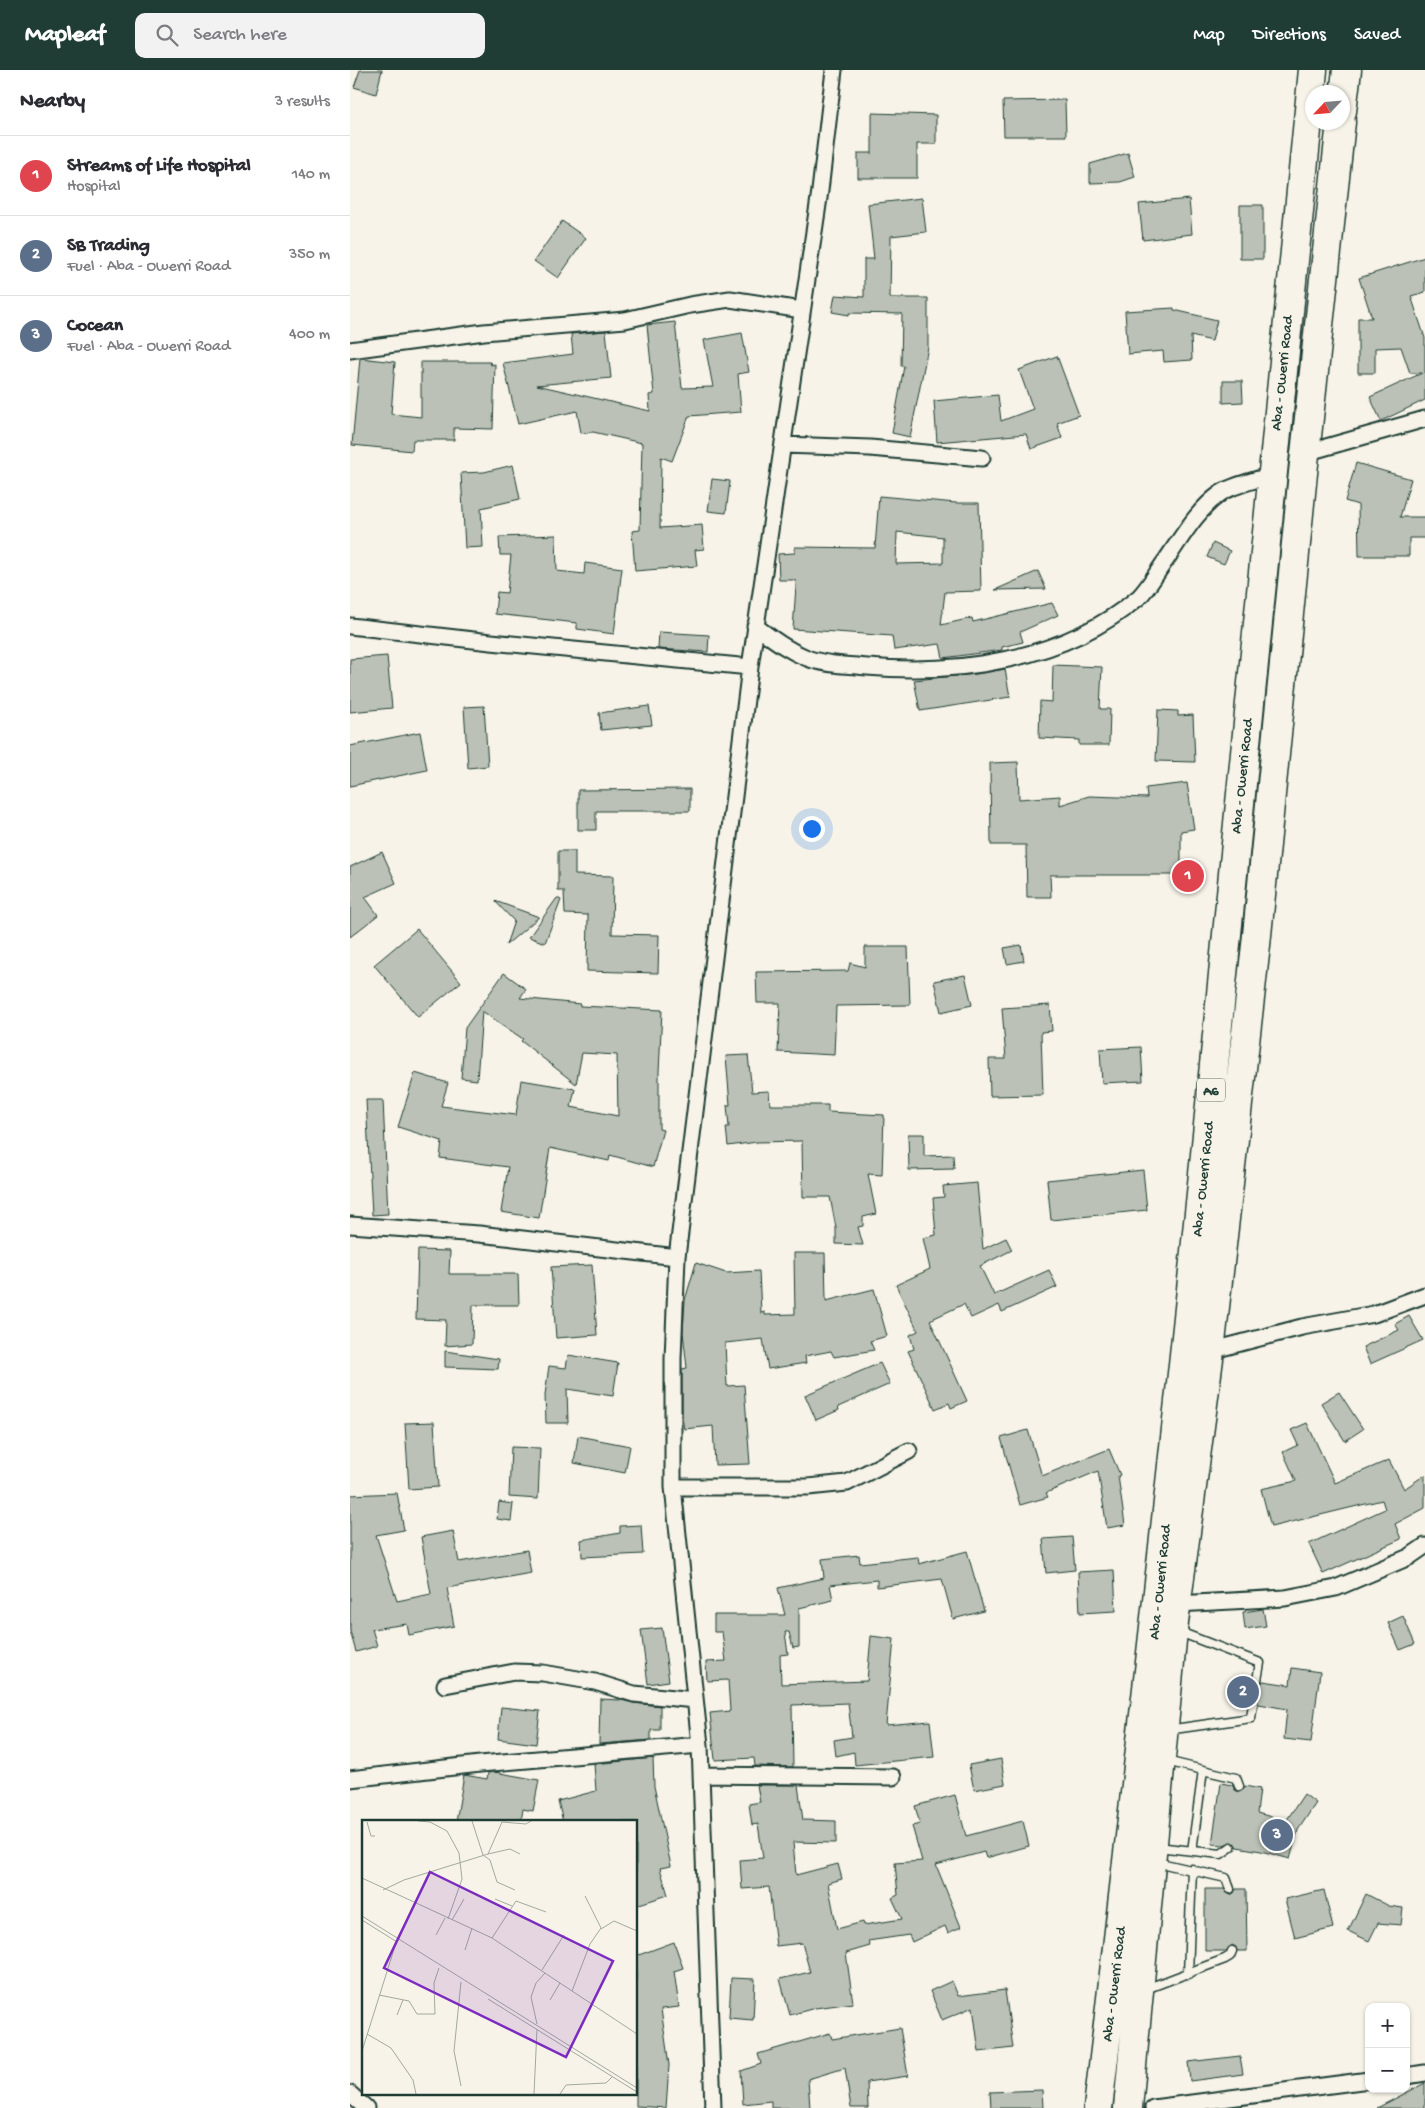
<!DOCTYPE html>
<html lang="en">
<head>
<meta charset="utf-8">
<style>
	:root { --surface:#fff; --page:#f2f2f3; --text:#2b2b33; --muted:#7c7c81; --line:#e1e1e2; --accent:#1f3d34 }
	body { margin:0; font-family:"Gochi Hand",sans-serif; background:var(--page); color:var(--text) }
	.controls { position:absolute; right:15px; bottom:15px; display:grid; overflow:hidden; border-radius:10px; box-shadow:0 1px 4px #0004 }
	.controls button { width:45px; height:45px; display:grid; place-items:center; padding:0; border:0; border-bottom:1px solid var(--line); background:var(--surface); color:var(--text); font:25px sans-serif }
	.compass { position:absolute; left:955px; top:15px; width:45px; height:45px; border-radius:50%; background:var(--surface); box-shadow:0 1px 4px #0004; rotate:244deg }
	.you { position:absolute; left:461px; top:758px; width:18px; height:18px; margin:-12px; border:4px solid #fff; border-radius:50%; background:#1a73e8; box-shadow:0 0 0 8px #1a73e833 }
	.badge { display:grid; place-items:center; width:32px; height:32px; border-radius:50%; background:var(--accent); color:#fff; font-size:16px; font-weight:700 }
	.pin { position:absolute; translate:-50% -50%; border:2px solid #fff; box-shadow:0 1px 5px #0006 }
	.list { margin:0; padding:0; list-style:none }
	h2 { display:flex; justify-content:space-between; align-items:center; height:65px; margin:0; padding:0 20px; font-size:21px }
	h2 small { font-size:16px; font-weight:400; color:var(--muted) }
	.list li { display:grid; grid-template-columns:32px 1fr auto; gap:15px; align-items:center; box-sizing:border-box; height:80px; padding:0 20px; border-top:1px solid var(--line) }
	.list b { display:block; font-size:19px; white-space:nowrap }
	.list p { margin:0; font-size:16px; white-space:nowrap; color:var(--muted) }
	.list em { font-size:16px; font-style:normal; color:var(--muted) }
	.icon { flex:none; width:28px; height:28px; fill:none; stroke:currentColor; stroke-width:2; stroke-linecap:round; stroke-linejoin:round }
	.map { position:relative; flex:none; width:1075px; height:2038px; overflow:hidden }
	header { display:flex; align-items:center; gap:30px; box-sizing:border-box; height:70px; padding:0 25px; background:var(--accent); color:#fff }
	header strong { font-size:24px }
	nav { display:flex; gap:28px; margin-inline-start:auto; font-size:18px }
	.search { width:350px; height:45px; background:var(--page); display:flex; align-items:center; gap:12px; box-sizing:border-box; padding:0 18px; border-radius:10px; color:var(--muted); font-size:19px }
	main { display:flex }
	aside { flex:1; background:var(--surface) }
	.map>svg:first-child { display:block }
	.building { fill:#bbc1b6; stroke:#1f3d34; fill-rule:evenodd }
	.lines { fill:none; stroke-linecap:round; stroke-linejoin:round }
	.lane-casing { stroke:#1f3d34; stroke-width:11 }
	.street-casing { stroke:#1f3d34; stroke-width:19 }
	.highway-casing { stroke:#1f3d34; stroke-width:31 }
	.lane { stroke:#f7f3e8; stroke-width:8 }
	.street { stroke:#f7f3e8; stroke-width:15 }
	.highway { stroke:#f7f3e8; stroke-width:28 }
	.labels { text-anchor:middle; stroke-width:4; stroke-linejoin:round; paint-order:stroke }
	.shield { fill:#f7f3e8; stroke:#60746a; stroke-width:1 }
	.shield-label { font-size:14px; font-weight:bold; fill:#1f3d34 }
	.street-label { font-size:15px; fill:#1f3d34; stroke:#f7f3e8 }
	.inset-road { fill:none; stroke:#a1aaa0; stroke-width:1 }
	.view { fill:#7b2cbf; fill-opacity:0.15; stroke:#7b2cbf; stroke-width:2.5 }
	.inset-edge { fill:none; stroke:#1f3d34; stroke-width:2.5 }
</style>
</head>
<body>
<header>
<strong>Mapleaf</strong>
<div class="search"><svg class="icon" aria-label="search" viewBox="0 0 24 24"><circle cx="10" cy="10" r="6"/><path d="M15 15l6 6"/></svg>Search here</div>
<nav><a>Map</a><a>Directions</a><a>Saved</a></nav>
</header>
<main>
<aside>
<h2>Nearby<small>3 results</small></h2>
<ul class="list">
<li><span class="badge" style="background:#e0444e">1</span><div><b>Streams of Life Hospital</b><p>Hospital</p></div><em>140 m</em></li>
<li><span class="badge" style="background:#5c6f8a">2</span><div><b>SB Trading</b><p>Fuel · Aba - Owerri Road</p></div><em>350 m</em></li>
<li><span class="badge" style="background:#5c6f8a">3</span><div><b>Cocean</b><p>Fuel · Aba - Owerri Road</p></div><em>400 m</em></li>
</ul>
</aside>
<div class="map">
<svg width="1075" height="2038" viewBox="0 0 1075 2038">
	<rect width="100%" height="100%" fill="#f7f3e8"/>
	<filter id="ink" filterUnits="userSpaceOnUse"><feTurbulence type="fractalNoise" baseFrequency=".02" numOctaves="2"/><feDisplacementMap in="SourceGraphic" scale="10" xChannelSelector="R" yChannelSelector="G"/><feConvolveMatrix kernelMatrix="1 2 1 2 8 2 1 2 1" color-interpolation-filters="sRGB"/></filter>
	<g filter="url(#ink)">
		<!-- building -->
		<path class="building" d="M 10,0 L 32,0 L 26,24 L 4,17 Z
			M 715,30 L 716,66 L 654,66 L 653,31 Z
			M 522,43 L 586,45 L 586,74 L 567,74 L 567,108 L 508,108 L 508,83 L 522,83 Z
			M 778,83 L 785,107 L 770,112 L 740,113 L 740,94 Z
			M 572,128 L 576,162 L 541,166 L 540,228 L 578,228 L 578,277 L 560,367 L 542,363 L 554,296 L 551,296 L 552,244 L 499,243 L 499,245 L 482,242 L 485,225 L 514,227 L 514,189 L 524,189 L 518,134 Z
			M 839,129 L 842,164 L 793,170 L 789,134 Z
			M 890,135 L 913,135 L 913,189 L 890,189 Z
			M 212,151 L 236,168 L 208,208 L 184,191 Z
			M 1075,187 L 1075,222 L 1061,226 L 1075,268 L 1075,330 L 1031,351 L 1020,327 L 1072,303 L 1060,303 L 1051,277 L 1025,278 L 1025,303 L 1008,303 L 1008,248 L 1022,248 L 1009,208 Z
			M 824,238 L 824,240 L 867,250 L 862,271 L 841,266 L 842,290 L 814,292 L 813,281 L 778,284 L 775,241 Z
			M 325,252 L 332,318 L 363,317 L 354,270 L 392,263 L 399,302 L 388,304 L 391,342 L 339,346 L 322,391 L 311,387 L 310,458 L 352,455 L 354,479 L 345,480 L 347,496 L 285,501 L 282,461 L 290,460 L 292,373 L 243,362 L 231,363 L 227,341 L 168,354 L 153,293 L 223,284 L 221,264 L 256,261 L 261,308 L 187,315 L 300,341 L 299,325 L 304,324 L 297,255 Z
			M 707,286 L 729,345 L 707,353 L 712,368 L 681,379 L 676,364 L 587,372 L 584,331 L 648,325 L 651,351 L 683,339 L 669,300 Z
			M 10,288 L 45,292 L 41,344 L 71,347 L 71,292 L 140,292 L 141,295 L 145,294 L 143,359 L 104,358 L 104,370 L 63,370 L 62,381 L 2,375 Z
			M 873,311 L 892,311 L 893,332 L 873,333 Z
			M 1006,393 L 1061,409 L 1050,447 L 1075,447 L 1075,468 L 1059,468 L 1059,486 L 1009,486 L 1008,435 L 995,431 Z
			M 163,395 L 170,429 L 131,438 L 133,477 L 115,478 L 111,403 L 134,402 Z
			M 362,409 L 380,411 L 376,443 L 358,441 Z
			M 529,426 L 606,433 L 629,433 L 631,521 L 595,522 L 591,555 L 622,548 L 623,552 L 702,533 L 708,545 L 670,562 L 673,572 L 652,577 L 652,580 L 593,588 L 590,574 L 544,580 L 542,566 L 443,559 L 446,516 L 445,510 L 429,510 L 428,484 L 445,483 L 445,477 L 525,478 ZM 547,462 L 593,467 L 593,493 L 546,494 Z
			M 206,465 L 207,501 L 234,504 L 235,493 L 272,498 L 264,564 L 227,559 L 227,553 L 145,544 L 147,522 L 157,523 L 161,485 L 150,485 L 149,467 Z
			M 863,473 L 880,481 L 874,494 L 857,487 Z
			M 688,501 L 696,519 L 645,520 Z
			M 309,562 L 359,565 L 358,582 L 308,579 Z
			M 37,586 L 42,638 L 0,642 L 0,589 Z
			M 703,595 L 752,597 L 750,639 L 760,639 L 759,675 L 729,675 L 729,670 L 689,668 L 690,631 L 702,632 Z
			M 655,599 L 660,627 L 570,641 L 564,610 L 626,604 Z
			M 134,636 L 138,696 L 118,698 L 114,637 Z
			M 299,636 L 302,655 L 251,660 L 249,643 Z
			M 808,640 L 828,641 L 828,646 L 843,645 L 845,692 L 806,691 Z
			M 70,662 L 77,700 L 0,716 L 0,676 Z
			M 668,692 L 669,729 L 710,726 L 710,735 L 739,726 L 797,728 L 796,718 L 837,713 L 844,759 L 831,761 L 831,805 L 700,805 L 701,827 L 677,827 L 676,775 L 641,775 L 640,693 Z
			M 340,719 L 340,741 L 246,741 L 246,760 L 228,760 L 228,720 Z
			M 208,781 L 225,781 L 225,805 L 263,806 L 262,864 L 309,865 L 308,903 L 237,901 L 238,845 L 215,844 L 214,821 L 208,821 Z
			M 32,782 L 46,813 L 15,827 L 28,845 L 0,867 L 0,797 Z
			M 207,828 L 211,830 L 195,873 L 179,867 Z
			M 145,831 L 189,847 L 156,875 L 164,851 Z
			M 67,859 L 111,912 L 68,947 L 24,895 Z
			M 671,875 L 674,891 L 657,894 L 654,878 Z
			M 515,877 L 558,877 L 560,935 L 486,936 L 484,985 L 428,982 L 430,933 L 407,933 L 406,902 L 498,901 L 500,893 L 515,897 Z
			M 154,903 L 176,919 L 170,928 L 230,934 L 230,936 L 312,940 L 309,1002 L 309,1059 L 313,1060 L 303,1097 L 260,1085 L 259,1091 L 200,1078 L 189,1148 L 151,1142 L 158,1097 L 90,1088 L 92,1071 L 48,1057 L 65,1003 L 98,1013 L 91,1036 L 166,1045 L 171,1010 L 225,1019 L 221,1037 L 268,1046 L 267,985 L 232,983 L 226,1014 L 171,971 L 173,969 L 132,941 L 127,1010 L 111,1008 L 115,958 Z
			M 615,905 L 622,935 L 591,942 L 584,911 Z
			M 700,935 L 702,961 L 691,962 L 693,1025 L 640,1026 L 639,989 L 656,989 L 652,938 Z
			M 791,977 L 793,1011 L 752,1013 L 750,979 Z
			M 398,985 L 402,1022 L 419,1021 L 420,1035 L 478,1035 L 478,1042 L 534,1045 L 532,1105 L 518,1104 L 526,1144 L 513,1147 L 513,1156 L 508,1157 L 513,1175 L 486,1174 L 486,1158 L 480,1127 L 453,1127 L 452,1071 L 407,1072 L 378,1076 L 376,1057 L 379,1057 L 377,1035 L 380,1035 L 376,986 Z
			M 16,1030 L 33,1030 L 38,1144 L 22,1145 Z
			M 558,1064 L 574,1064 L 574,1086 L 603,1085 L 604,1099 L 559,1100 Z
			M 793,1100 L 797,1140 L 701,1150 L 697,1110 Z
			M 627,1113 L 633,1179 L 656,1168 L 662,1180 L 630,1196 L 644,1225 L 699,1200 L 707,1217 L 652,1242 L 649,1235 L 621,1248 L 614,1234 L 580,1250 L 617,1331 L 601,1338 L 599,1333 L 585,1339 L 558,1281 L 564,1279 L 560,1265 L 568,1261 L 546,1215 L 580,1199 L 573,1168 L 586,1165 L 583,1128 L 594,1127 L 593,1116 Z
			M 68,1180 L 100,1181 L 99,1204 L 168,1204 L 169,1235 L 123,1235 L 122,1274 L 95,1276 L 96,1250 L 66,1249 Z
			M 444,1183 L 475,1183 L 476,1231 L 524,1219 L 537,1266 L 520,1271 L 524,1280 L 484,1287 L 481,1281 L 455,1286 L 456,1293 L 418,1299 L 413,1269 L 375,1273 L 377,1316 L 394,1315 L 400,1394 L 365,1395 L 363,1356 L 334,1359 L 332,1348 L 332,1299 L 337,1298 L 333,1262 L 335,1230 L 346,1193 L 376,1203 L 409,1201 L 411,1243 L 415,1242 L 415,1245 L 445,1244 Z
			M 242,1195 L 247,1265 L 206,1268 L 201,1197 Z
			M 1059,1246 L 1073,1270 L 1020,1294 L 1013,1277 L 1049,1260 L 1045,1254 Z
			M 95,1281 L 149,1289 L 148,1299 L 95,1297 Z
			M 218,1285 L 268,1293 L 263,1326 L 217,1319 L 218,1353 L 196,1353 L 195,1325 L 199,1296 L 216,1298 Z
			M 530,1293 L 540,1314 L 488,1337 L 489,1340 L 466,1350 L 455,1325 Z
			M 989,1322 L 1013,1359 L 995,1371 L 971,1333 Z
			M 84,1352 L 88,1417 L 59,1419 L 55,1353 Z
			M 957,1353 L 985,1413 L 1039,1390 L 1054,1419 L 1075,1405 L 1075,1438 L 1045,1454 L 1051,1469 L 973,1504 L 959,1474 L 1035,1439 L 1032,1430 L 921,1457 L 911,1419 L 946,1411 L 933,1382 L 948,1375 L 941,1360 Z
			M 678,1360 L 692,1406 L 759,1379 L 770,1405 L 768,1406 L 775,1455 L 757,1458 L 748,1401 L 696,1423 L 698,1427 L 670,1435 L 651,1368 Z
			M 228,1366 L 280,1376 L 275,1403 L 224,1393 Z
			M 161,1377 L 190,1378 L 188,1429 L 159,1427 Z
			M 47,1423 L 54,1460 L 26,1465 L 47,1531 L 81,1524 L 71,1467 L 103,1461 L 109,1492 L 177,1480 L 181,1503 L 97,1518 L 104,1556 L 59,1565 L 57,1554 L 22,1559 L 27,1576 L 6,1582 L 0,1561 L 0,1425 Z
			M 149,1432 L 163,1434 L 161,1451 L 147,1449 Z
			M 291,1455 L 293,1484 L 232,1487 L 231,1470 L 270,1463 L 270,1456 Z
			M 722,1467 L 725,1500 L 696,1503 L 693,1469 Z
			M 617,1481 L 634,1541 L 603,1549 L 592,1509 L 527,1517 L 527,1510 L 480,1515 L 483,1530 L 449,1538 L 449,1577 L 443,1578 L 439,1562 L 435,1562 L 438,1584 L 430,1585 L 431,1614 L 517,1611 L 521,1566 L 544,1569 L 536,1655 L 580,1651 L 584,1687 L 505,1695 L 504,1682 L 486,1686 L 484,1670 L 502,1667 L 498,1633 L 442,1635 L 443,1697 L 405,1696 L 404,1688 L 365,1690 L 360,1643 L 380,1641 L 378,1610 L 357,1611 L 356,1592 L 376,1591 L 372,1562 L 364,1562 L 364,1545 L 435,1545 L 428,1518 L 474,1508 L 472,1489 L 509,1485 L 510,1493 L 568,1487 L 569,1494 Z
			M 764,1500 L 766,1541 L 730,1543 L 728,1502 Z
			M 913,1539 L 916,1556 L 895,1559 L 893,1542 Z
			M 1053,1546 L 1065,1574 L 1050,1580 L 1038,1553 Z
			M 312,1558 L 319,1611 L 298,1614 L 291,1560 Z
			M 942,1598 L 970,1602 L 961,1672 L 934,1669 L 937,1639 L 909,1634 L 904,1628 L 900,1628 L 898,1632 L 884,1629 L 888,1606 L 902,1609 L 903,1614 L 907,1616 L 911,1614 L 913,1611 L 940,1615 Z
			M 250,1629 L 271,1630 L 283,1633 L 310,1636 L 310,1660 L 301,1660 L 301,1670 L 249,1674 Z
			M 151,1637 L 190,1641 L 186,1674 L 148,1669 Z
			M 303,1688 L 304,1716 L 321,1796 L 310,1798 L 318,1825 L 286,1835 L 286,1752 L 213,1752 L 208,1731 L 246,1721 L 244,1694 Z
			M 651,1689 L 655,1714 L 624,1720 L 619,1695 Z
			M 144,1702 L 189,1710 L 183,1741 L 173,1739 L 171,1752 L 106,1752 L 114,1705 L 137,1709 L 138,1703 Z
			M 871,1713 L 882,1715 L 885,1720 L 889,1722 L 893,1720 L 895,1716 L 910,1719 L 907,1743 L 936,1751 L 954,1724 L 966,1733 L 948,1760 L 940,1789 L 911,1781 L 887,1777 L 883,1772 L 873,1775 L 862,1774 Z
			M 407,1715 L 448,1715 L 453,1750 L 486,1751 L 486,1773 L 443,1772 L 446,1805 L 488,1794 L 492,1809 L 478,1813 L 487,1859 L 513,1852 L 514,1855 L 552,1849 L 542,1828 L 548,1825 L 545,1793 L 572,1791 L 562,1756 L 570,1754 L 565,1736 L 605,1725 L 616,1766 L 673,1751 L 679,1776 L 636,1788 L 634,1782 L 586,1795 L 611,1857 L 598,1863 L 595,1856 L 562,1872 L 559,1865 L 518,1871 L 520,1876 L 496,1883 L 503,1933 L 465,1938 L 440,1945 L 430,1909 L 460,1902 L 452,1873 L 426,1876 L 419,1817 L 392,1819 L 390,1790 L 413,1788 L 408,1754 L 402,1755 L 399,1734 L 410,1732 Z
			M 855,1819 L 874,1819 L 880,1825 L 884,1823 L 886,1819 L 896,1819 L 897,1881 L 887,1881 L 886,1877 L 882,1875 L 876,1881 L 855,1881 Z
			M 974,1820 L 983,1858 L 945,1868 L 935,1829 Z
			M 1016,1824 L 1039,1836 L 1053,1838 L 1051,1855 L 1028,1853 L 1019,1871 L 998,1861 Z
			M 324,1872 L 333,1898 L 324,1901 L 329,1937 L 311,1939 L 319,1995 L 316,2038 L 286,2036 L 286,1886 Z
			M 381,1908 L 405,1909 L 403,1950 L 379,1948 Z
			M 602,1911 L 608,1926 L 655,1920 L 663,1978 L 629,1982 L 623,1937 L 592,1950 L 580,1921 Z
			M 550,1958 L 558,2006 L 517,2012 L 518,2038 L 501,2038 L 495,1998 L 458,2009 L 460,2038 L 421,2038 L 421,2031 L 393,2034 L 391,2001 L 411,1994 L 408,1984 L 480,1963 L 482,1969 Z
			M 890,1986 L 893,2004 L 840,2011 L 838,1992 Z
			M 1075,2013 L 1075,2038 L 1027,2038 Z
			M 692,2020 L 693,2038 L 641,2038 L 640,2022 Z"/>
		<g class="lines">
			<!-- lane casing -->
			<g class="lane-casing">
				<path id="lane" d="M 827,1561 L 910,1593 L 907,1610
					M 817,1660 L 901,1648 L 903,1633
					M 816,1691 L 886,1708 L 889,1716
					M 807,1777 L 871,1784 L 881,1777
					M 842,1781 L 853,1700
					M 806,1792 L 876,1808 L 880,1819
					M 838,1904 L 842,1799
					M 793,1920 L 875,1889 L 880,1886 L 882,1881"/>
			</g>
			<!-- street casing -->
			<g class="street-casing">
				<path id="street" d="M 0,280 L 134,262 L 275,250 L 340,235 L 380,229 L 452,240
					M 433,375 L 520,378 L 632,388
					M 955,383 L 1075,349
					M 0,556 L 141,572 L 400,597
					M 405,556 C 422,568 437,580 457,588 C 475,595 497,595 517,597 C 610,605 715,590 789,527 C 799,517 807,502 816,490 C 832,467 847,440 871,423 C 883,415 907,410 921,405
					M 0,1155 L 129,1164 L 327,1187
					M 860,1281 L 952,1257 L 1024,1244 L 1075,1225
					M 323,1417 L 458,1417 L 497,1413 L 559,1381
					M 827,1534 L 935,1528 L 986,1518 L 1059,1487 L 1075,1476
					M 95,1615 L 164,1602 L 193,1603 L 245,1612 L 284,1624 L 345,1630
					M 351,1705 L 543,1707
					M 0,1709 L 130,1694 L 350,1675
					M 1056,2006 L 1075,2003
					M 0,2024 L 16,2038
					M 363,2038 L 350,1675 L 323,1417 L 323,1289 L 327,1187 L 400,597 L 470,121 L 484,0
					M 803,2038 L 1019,2010"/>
			</g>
			<!-- highway casing -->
			<g class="highway-casing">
				<path id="highway" d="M 992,41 L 997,0
					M 748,2038 C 787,1711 825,1383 858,1055 C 893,704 926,352 963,0
					M 778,2038 L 823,1560 L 860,1281 L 906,875 L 953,403 L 991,52"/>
			</g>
			<!-- lane -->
			<use href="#lane" class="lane"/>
			<!-- street -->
			<use href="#street" class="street"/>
			<!-- highway -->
			<use href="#highway" class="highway"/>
		</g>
	</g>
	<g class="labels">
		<!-- shield labels -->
		<rect class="shield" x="847" y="1008.5" width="28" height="23" rx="4"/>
		<g class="shield-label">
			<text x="861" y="1025">A6</text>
		</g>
		<!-- street labels -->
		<g class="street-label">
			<text transform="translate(931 303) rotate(-84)" y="5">Aba - Owerri Road</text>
			<text transform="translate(891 706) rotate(-84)" y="5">Aba - Owerri Road</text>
			<text transform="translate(852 1109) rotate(-84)" y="5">Aba - Owerri Road</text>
			<text transform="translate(809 1512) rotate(-84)" y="5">Aba - Owerri Road</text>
			<text transform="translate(763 1914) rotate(-83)" y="5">Aba - Owerri Road</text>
		</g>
	</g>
	<!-- overview -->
	<g transform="translate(12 1750)">
		<rect width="275" height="275" fill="#f7f3e8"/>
		<path class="inset-road" d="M 56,1 L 68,2 L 85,11 L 97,33 L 100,59 L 86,99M 110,1 L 121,35 L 128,40 L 135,62 L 153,70M 5,2 L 9,16 L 13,16M 126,34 L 140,2 L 164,4 L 169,1M 0,58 L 130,118 L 275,214M 21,70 L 42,60 L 126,34 L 148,29 L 158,34M 133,79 L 150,86M 0,96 L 275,268M 0,100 L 35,122M 90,100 L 102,79M 239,109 L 252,101 L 275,111M 0,115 L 0,143M 74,115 L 83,98M 130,118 L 154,81 L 184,92M 103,130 L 110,108M 180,150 L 202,115M 99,162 L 92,231 L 99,266M 210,171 L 228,124 L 239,108 L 223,76M 17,175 L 47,181 L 55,194 L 73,194 L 72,163 L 77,148M 126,179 L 275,272M 188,180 L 198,163M 35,195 L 41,180M 175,204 L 169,177 L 174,163 L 183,153M 5,214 L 29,228 L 51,260 L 54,274M 0,231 L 34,123M 172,274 L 175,209M 198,274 L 204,265 L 244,263 L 250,257"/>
		<path class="view" d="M 68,52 L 251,141 L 204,237 L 22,148 Z"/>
		<rect width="275" height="275" class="inset-edge"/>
	</g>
</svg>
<div class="controls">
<button>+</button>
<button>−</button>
</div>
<svg class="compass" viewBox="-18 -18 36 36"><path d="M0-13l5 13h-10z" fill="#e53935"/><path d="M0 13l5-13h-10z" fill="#7c7c81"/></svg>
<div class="you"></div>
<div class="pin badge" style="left:838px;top:806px;background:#e0444e">1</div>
<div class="pin badge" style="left:893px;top:1622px;background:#5c6f8a">2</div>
<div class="pin badge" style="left:927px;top:1765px;background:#5c6f8a">3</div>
</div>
</main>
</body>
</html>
